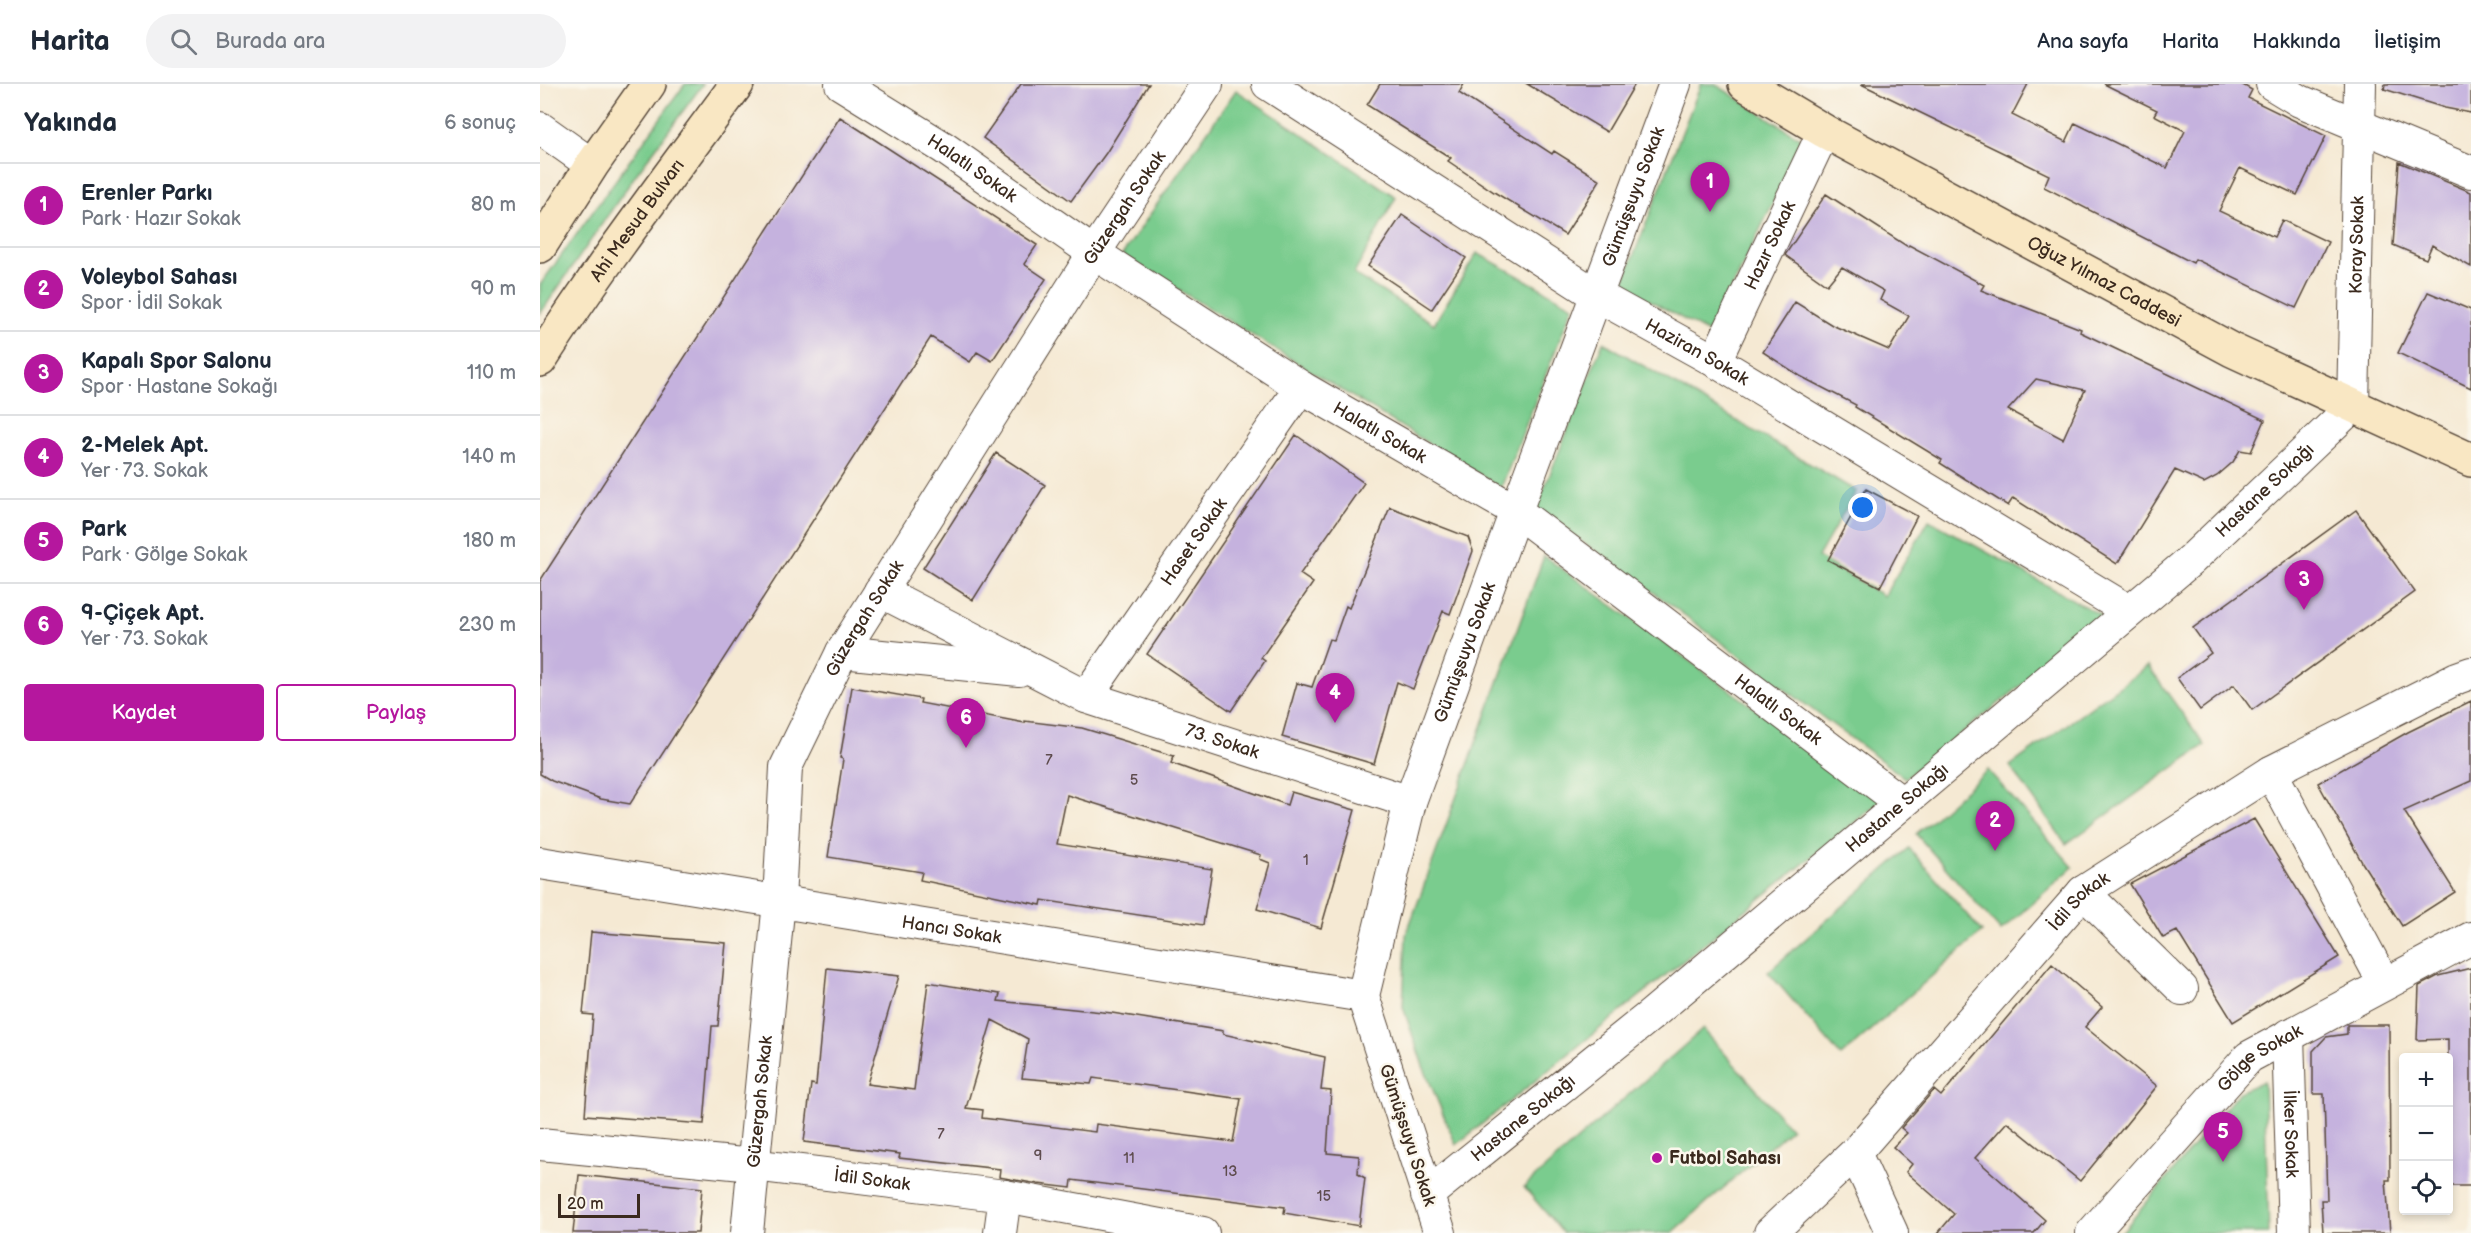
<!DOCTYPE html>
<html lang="tr">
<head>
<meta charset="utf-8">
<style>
	:root { --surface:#fff; --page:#f2f2f3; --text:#1f2937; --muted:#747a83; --line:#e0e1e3; --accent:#b5179e }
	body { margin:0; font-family:"Balsamiq Sans",sans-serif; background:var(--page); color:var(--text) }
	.controls { position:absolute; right:18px; bottom:18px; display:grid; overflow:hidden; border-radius:6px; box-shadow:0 3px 9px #0003 }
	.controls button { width:54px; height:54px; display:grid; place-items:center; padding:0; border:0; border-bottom:2px solid var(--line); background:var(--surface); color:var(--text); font:30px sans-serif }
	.scale { position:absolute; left:18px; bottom:15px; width:82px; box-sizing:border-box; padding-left:6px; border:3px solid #3b2a1e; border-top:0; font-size:16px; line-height:21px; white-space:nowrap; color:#3b2a1e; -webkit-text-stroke:4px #fbf7ec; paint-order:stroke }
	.you { position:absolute; left:1323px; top:424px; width:21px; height:21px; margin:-15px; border:4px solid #fff; border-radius:50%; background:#1a73e8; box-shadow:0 0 0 9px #1a73e833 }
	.badge { display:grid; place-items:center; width:39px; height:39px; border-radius:50%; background:var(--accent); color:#fff; font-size:20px; font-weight:700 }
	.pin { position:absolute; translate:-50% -50px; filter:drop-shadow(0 2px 3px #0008) }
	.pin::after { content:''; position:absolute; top:32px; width:21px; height:18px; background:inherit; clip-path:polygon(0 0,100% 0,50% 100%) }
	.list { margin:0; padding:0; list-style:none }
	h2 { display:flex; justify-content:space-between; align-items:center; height:78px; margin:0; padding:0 24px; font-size:26px }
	h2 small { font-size:20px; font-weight:400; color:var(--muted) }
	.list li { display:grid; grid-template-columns:39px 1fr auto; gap:18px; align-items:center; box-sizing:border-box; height:84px; padding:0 24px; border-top:2px solid var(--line) }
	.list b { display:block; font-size:22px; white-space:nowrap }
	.list p { margin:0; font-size:20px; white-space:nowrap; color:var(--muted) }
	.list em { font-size:20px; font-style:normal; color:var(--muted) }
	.actions { display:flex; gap:12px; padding:18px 24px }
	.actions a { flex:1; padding:14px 0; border:2px solid var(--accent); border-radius:6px; text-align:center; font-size:21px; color:var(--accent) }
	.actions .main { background:var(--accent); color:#fff }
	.icon { flex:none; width:33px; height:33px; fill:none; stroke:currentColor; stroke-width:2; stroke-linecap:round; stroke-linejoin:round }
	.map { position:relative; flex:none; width:1931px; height:1149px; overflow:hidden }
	header { display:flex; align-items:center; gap:36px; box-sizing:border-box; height:84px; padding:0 30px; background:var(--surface); border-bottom:2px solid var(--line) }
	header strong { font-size:28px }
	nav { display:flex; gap:33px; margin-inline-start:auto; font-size:21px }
	.search { width:420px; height:54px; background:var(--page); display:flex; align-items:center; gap:15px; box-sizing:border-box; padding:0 21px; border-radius:33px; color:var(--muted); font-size:22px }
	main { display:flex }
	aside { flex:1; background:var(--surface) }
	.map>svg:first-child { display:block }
	.green { fill:#7acc8e; stroke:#5a7b56; stroke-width:1.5 }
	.building { fill:#c5b2de; fill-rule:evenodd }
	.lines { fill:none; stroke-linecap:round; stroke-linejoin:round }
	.minor-casing { stroke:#574739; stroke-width:34 }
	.secondary-casing { stroke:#574739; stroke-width:36 }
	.minor { stroke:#fff; stroke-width:32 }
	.secondary { stroke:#f9e7c3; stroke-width:33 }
	.poi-dot { fill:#b5179e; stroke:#fbf7ec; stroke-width:2 }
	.labels { text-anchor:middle; stroke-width:5; stroke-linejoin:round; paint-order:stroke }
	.number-label { font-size:15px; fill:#5e4c4e }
	.street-label { font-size:18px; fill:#3b2a1e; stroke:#fbf7ec }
	.poi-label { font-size:18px; font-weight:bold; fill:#3b2a1e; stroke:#fbf7ec; text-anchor:start }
</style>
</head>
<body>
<header>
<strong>Harita</strong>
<div class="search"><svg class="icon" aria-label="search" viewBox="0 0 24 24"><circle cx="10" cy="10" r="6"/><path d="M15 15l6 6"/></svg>Burada ara</div>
<nav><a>Ana sayfa</a><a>Harita</a><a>Hakkında</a><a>İletişim</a></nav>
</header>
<main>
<aside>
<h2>Yakında<small>6 sonuç</small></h2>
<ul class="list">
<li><span class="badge">1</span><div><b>Erenler Parkı</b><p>Park · Hazır Sokak</p></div><em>80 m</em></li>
<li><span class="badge">2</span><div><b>Voleybol Sahası</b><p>Spor · İdil Sokak</p></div><em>90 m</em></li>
<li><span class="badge">3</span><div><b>Kapalı Spor Salonu</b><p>Spor · Hastane Sokağı</p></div><em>110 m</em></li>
<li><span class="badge">4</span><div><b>2-Melek Apt.</b><p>Yer · 73. Sokak</p></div><em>140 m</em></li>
<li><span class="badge">5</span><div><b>Park</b><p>Park · Gölge Sokak</p></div><em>180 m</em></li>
<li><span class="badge">6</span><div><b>9-Çiçek Apt.</b><p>Yer · 73. Sokak</p></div><em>230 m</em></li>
</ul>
<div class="actions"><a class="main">Kaydet</a><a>Paylaş</a></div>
</aside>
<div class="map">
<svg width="1931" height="1149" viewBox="0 0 1931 1149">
	<rect width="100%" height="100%" fill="#fbf7ec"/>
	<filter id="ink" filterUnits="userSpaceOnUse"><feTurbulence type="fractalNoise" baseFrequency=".0167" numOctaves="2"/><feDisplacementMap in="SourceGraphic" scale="12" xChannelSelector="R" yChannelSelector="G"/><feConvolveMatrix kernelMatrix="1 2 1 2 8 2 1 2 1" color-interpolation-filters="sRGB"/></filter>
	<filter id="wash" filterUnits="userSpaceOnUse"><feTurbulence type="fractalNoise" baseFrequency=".008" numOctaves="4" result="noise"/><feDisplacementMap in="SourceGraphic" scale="24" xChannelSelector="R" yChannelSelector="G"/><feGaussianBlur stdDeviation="1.35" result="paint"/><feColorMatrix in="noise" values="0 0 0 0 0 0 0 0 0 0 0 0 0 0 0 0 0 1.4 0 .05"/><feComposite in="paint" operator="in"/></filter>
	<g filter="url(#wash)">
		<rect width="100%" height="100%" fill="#f5e9d3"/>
		<!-- green -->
		<path class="green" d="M 145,0 L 163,0 L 95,92 L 0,230 L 0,201 Z
			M 1161,0 L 1175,0 L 1263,56 L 1170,250 L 1082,201 Z
			M 696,6 L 856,113 L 814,190 L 894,240 L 937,169 L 1033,222 L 961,404 L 582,171 Z
			M 1063,258 L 1316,407 L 1278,473 L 1344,512 L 1389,436 L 1566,534 L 1365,694 L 1101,499 L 996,425 Z
			M 1004,472 L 1342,716 L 916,1061 L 883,982 L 863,923 L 866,851 Z
			M 1608,582 L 1665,661 L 1526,760 L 1470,682 Z
			M 1448,686 L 1533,783 L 1461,847 L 1376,750 Z
			M 1369,764 L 1442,848 L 1301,972 L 1228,888 Z
			M 1163,945 L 1251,1045 L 1132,1149 L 1023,1149 L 984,1103 Z
			M 1724,997 L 1729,1149 L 1581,1149 L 1699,1008 Z"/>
		<g id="blocks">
			<!-- building -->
			<path class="building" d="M 481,0 L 609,0 L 566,69 L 531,117 L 443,54 Z
				M 840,0 L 924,0 L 919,9 L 1012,70 L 1014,67 L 1060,96 L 1025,151 L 954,108 L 908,77 L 911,74 L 827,21 Z
				M 987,0 L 1095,0 L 1067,48 Z
				M 1321,0 L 1488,0 L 1472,31 L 1526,58 L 1535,39 L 1627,84 L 1645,47 L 1614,31 L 1617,26 L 1564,0 L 1701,0 L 1712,6 L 1708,14 L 1786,52 L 1757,111 L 1700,84 L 1679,127 L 1734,153 L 1742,136 L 1788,158 L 1756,224 L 1655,175 L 1653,179 L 1504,103 L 1509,91 Z
				M 1845,0 L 1931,0 L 1931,29 L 1905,24 L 1844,5 Z
				M 300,33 L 497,161 L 484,180 L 506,195 L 452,277 L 437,268 L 430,278 L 391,253 L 90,720 L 61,715 L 12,697 L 0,690 L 0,497 Z
				M 1859,78 L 1931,108 L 1931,183 L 1892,161 L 1886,175 L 1853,161 Z
				M 1286,110 L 1368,163 L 1369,161 L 1444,201 L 1441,206 L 1541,245 L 1540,248 L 1725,336 L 1711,368 L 1700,366 L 1693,378 L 1677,392 L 1664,399 L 1635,386 L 1577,480 L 1473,414 L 1468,422 L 1400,379 L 1402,376 L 1315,323 L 1316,321 L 1260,292 L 1223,268 L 1255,218 L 1292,241 L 1349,266 L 1369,232 L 1340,216 L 1344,207 L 1302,183 L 1287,201 L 1245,171 ZM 1496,295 L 1545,306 L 1523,355 L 1468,326 Z
				M 862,131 L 926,174 L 892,225 L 828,182 Z
				M 1888,208 L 1931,226 L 1931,304 L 1858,269 Z
				M 756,351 L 824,399 L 760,490 L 773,499 L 721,574 L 725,577 L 691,627 L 607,570 Z
				M 456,369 L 505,401 L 433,516 L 383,484 Z
				M 1326,405 L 1377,432 L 1340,503 L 1288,476 Z
				M 850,423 L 928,453 L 933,467 L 910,530 L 903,527 L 873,605 L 857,598 L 834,680 L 742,653 L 757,599 L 772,603 L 789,555 L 794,556 L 806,522 L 809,524 Z
				M 1816,426 L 1875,508 L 1712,626 L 1694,601 L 1660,626 L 1637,594 L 1671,569 L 1653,544 Z
				M 312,603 L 381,615 L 380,619 L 485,639 L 485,637 L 542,644 L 634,672 L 631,679 L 747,721 L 751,708 L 815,726 L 781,844 L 717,825 L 730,779 L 720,775 L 721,771 L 527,711 L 517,760 L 672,785 L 663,841 L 502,816 L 501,821 L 380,796 L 382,788 L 288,773 L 303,675 L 300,674 Z
				M 1931,617 L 1931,697 L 1864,727 L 1915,808 L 1862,842 L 1823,780 L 1778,699 L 1868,648 Z
				M 1714,735 L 1799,873 L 1693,938 L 1637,847 L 1623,854 L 1590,800 Z
				M 51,848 L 186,859 L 178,942 L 172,942 L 164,1040 L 45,1031 L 53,931 L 43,930 Z
				M 1512,880 L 1562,923 L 1545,943 L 1617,1002 L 1540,1097 L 1467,1038 L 1435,1074 L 1505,1136 L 1494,1149 L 1398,1149 L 1414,1130 L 1366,1088 L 1372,1080 L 1353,1063 L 1367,1049 L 1361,1044 L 1394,1006 L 1401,1012 Z
				M 287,884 L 359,892 L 327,1000 L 374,1006 L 388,898 L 460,910 L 458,917 L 572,929 L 683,947 L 683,950 L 785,973 L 781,1006 L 791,1007 L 787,1069 L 819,1072 L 818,1090 L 825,1094 L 819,1142 L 744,1129 L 745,1123 L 532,1096 L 531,1104 L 498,1100 L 459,1093 L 460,1085 L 359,1074 L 360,1070 L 264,1058 L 271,1000 L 276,1001 ZM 452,936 L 488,955 L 482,994 L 551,1000 L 553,994 L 701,1015 L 693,1058 L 556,1040 L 555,1048 L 442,1034 L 443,1026 L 426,1024 Z
				M 1931,884 L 1931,1102 L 1908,1102 L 1908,955 L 1877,956 L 1879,902 L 1898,892 Z
				M 1807,941 L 1849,941 L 1850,1096 L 1846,1096 L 1850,1149 L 1783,1149 L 1781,1116 L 1787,1116 L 1784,1010 L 1773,1010 L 1773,967 L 1786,953 L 1807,950 Z
				M 39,1091 L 162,1104 L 158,1149 L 33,1149 Z"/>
		</g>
	</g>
	<g filter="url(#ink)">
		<use href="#blocks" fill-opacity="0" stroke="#574739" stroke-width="1.5"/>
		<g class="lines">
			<!-- minor casing -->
			<g class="minor-casing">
				<g id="minor">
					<path id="s1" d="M 301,0 L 404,64 L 554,169 L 761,303 L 976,427 L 1362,719"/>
					<path id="s2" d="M 728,0 L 1056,211 L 1175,277 L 1589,527"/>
					<path d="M 1732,0 L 1760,17 L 1931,88"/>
					<path d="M 0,44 L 52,81"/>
					<path id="s3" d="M 1175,277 L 1284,47"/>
					<path id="s4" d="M 340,507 L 546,613 L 870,718"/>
					<path d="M 302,568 L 479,586"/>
					<path id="s5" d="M 546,613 L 761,303"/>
					<path d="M 1731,688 L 1844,899"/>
					<path id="s6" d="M 0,779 L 823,912"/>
					<path d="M 1543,808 L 1642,905"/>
					<path id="s7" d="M 1748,951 L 1754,1149"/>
					<path id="s8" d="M 0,1060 L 213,1081 L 465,1112 L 663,1149"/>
					<path d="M 1315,1069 L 1352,1149"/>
					<path id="s9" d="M 887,1111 L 1111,931 L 1651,476 L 1813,322 L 1820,0"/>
					<path id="s10" d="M 207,1149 L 239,817 L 246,683 L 302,568 L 554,169 L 667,0"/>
					<path d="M 460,1149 L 465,1112"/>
					<path id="s11" d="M 900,1149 L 823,912 L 870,718 L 976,427 L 1135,0"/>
					<path id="s12" d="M 1230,1149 L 1315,1069 L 1543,808 L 1731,688 L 1917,594 L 1931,589"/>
					<path id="s13" d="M 1552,1149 L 1709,973 L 1931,854"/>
				</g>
			</g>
			<!-- secondary casing -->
			<g class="secondary-casing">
				<g id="secondary">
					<path id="s14" d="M 1205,0 L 1284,47 L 1692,266 L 1931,376"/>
					<path d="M 0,162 L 52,81 L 109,0"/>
					<path id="s15" d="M 0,276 C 61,181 130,91 197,0"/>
				</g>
			</g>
			<!-- minor -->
			<use href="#minor" class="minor"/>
			<!-- secondary -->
			<use href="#secondary" class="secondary"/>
		</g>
	</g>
	<!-- markers -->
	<circle class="poi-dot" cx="1117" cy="1074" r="6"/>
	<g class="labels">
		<!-- number labels -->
		<g class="number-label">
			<text x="509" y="681">7</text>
			<text x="594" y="701">5</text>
			<text x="766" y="781">1</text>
			<text x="401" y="1055">7</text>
			<text x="498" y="1076">9</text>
			<text x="589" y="1079">11</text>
			<text x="690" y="1092">13</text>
			<text x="784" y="1117">15</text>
		</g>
		<!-- street labels -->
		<g class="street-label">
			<text dy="6" stroke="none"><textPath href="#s1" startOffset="156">Halatlı Sokak</textPath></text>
			<text dy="6" stroke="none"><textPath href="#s11" startOffset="1094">Gümüşsuyu Sokak</textPath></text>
			<text dy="6" stroke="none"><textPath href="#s10" startOffset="1122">Güzergah Sokak</textPath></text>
			<text dy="6" stroke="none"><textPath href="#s15" startOffset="170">Ahi Mesud Bulvarı</textPath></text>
			<text dy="6" stroke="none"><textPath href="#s9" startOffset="1378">Koray Sokak</textPath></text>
			<text dy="6" stroke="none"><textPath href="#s3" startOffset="128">Hazır Sokak</textPath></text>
			<text dy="6" stroke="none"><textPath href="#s14" startOffset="410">Oğuz Yılmaz Caddesi</textPath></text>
			<text dy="6" stroke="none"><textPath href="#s2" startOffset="506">Haziran Sokak</textPath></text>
			<text dy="6" stroke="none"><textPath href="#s1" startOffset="642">Halatlı Sokak</textPath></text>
			<text dy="6" stroke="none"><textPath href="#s9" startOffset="1095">Hastane Sokağı</textPath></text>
			<text dy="6" stroke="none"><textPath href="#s5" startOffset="189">Haset Sokak</textPath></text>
			<text dy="6" stroke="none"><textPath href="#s10" startOffset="636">Güzergah Sokak</textPath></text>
			<text dy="6" stroke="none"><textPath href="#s11" startOffset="608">Gümüşsuyu Sokak</textPath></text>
			<text dy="6" stroke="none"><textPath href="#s1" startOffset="1128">Halatlı Sokak</textPath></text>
			<text dy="6" stroke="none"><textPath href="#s4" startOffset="375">73. Sokak</textPath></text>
			<text dy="6" stroke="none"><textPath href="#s9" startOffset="609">Hastane Sokağı</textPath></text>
			<text dy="6" stroke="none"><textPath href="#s12" startOffset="454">İdil Sokak</textPath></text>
			<text dy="6" stroke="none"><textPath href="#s6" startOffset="417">Hancı Sokak</textPath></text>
			<text dy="6" stroke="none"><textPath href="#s13" startOffset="244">Gölge Sokak</textPath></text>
			<text dy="6" stroke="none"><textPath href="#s10" startOffset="132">Güzergah Sokak</textPath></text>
			<text dy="6" stroke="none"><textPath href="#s9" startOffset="123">Hastane Sokağı</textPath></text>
			<text dy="6" stroke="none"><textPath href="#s7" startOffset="99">İlker Sokak</textPath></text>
			<text transform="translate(868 1051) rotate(72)" y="6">Gümüşsuyu Sokak</text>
			<text dy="6" stroke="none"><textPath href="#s8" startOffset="334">İdil Sokak</textPath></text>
		</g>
		<!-- poi labels -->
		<g class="poi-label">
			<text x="1129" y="1080">Futbol Sahası</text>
		</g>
	</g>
</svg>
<div class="controls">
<button>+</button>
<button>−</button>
<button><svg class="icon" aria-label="locate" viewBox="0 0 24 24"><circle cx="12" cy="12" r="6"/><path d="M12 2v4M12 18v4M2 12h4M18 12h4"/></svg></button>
</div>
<div class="scale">20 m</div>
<div class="you"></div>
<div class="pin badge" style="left:1170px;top:128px">1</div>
<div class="pin badge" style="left:1455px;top:767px">2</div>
<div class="pin badge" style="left:1764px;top:526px">3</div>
<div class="pin badge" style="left:795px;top:639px">4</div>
<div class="pin badge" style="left:1683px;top:1078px">5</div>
<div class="pin badge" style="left:426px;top:664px">6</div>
</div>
</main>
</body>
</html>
